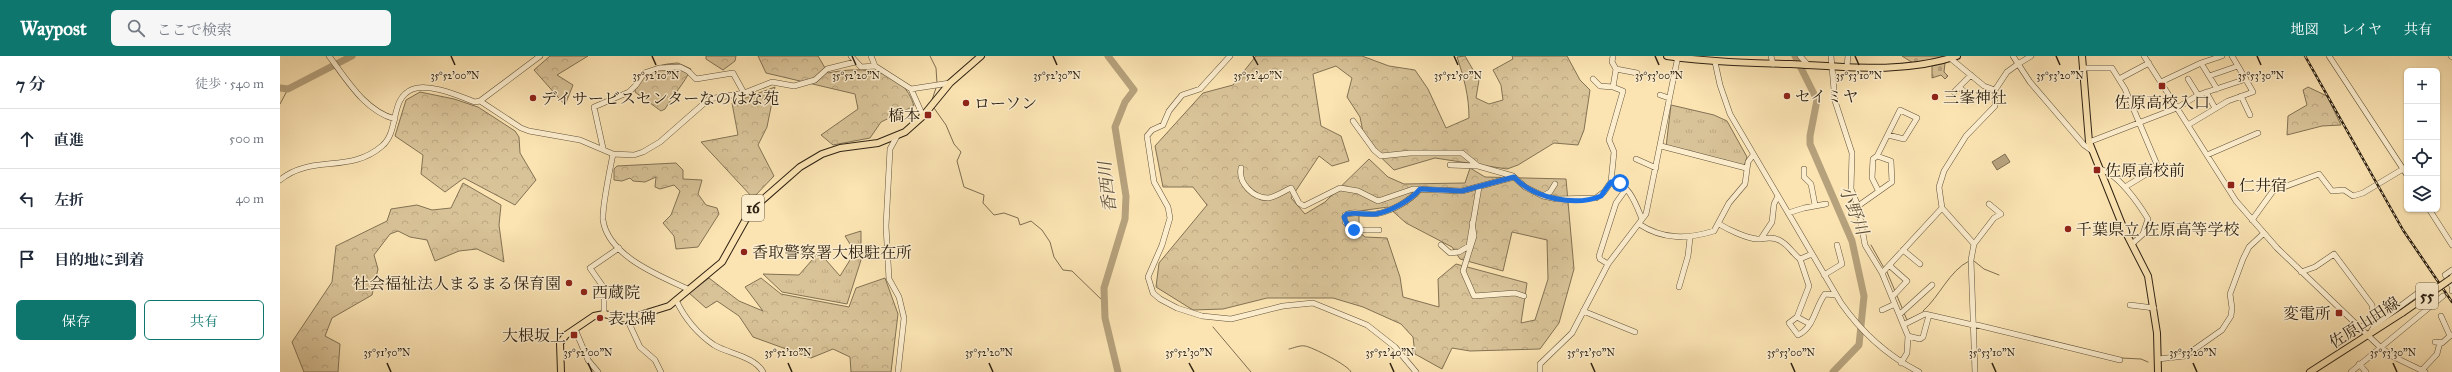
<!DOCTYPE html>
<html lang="ja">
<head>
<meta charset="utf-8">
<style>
	:root { --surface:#fff; --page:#f6f6f7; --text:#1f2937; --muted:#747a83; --line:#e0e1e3; --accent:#0f766e }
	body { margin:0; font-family:"IM FELL Great Primer","Noto Serif JP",serif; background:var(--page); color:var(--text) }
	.controls { position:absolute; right:12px; top:12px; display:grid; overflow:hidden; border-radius:6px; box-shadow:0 1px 3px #0004 }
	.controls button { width:36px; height:36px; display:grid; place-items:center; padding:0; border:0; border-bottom:1px solid var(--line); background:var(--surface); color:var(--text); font:20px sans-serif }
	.stop { position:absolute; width:12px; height:12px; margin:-9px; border:3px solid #1a73e8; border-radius:50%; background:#fff }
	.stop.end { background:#1a73e8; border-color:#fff; box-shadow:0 1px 4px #0008 }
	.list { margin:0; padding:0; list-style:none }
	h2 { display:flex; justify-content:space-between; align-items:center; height:52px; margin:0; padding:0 16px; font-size:17px }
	h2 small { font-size:13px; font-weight:400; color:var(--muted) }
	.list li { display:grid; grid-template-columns:26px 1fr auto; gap:12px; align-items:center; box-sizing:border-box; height:60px; padding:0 16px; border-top:1px solid var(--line) }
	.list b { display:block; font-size:15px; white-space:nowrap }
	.list em { font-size:13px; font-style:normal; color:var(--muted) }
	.actions { display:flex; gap:8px; padding:12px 16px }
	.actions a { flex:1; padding:9px 0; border:1px solid var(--accent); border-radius:6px; text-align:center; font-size:14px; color:var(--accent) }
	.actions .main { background:var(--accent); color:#fff }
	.icon { flex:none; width:22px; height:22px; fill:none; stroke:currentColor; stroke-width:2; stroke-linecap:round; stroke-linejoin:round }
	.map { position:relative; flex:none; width:2172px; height:316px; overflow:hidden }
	header { display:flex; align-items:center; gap:24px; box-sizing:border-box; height:56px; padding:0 20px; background:var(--accent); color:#fff }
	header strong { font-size:19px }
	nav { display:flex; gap:22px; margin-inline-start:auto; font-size:14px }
	.search { width:280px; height:36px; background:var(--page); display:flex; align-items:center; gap:10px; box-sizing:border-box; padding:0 14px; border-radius:6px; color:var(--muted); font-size:15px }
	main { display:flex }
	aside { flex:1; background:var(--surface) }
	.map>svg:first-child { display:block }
	.grass { fill:url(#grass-tufts); stroke:#827254 }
	.forest { fill:url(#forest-crowns); stroke:#827254; fill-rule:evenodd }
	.cemetery { fill:url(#cemetery-stones); stroke:#827254 }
	.water { fill:#b5a17c; stroke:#7f6e52 }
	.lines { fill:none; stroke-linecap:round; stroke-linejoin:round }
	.stream { stroke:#7f6e52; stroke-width:1 }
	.river { stroke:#b5a17c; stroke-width:7 }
	.minor-casing { stroke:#60523a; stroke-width:6 }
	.major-casing { stroke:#2d2112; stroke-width:8 }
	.minor { stroke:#fcedcd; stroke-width:5 }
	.major { stroke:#fbe3b2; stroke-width:6 }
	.rail-casing { stroke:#2d2112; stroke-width:2.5 }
	.rail { stroke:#fcedcd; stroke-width:1; stroke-dasharray:3; stroke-linecap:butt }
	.major-bridge-casing { stroke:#2d2112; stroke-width:8; stroke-linecap:butt }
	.major-bridge { stroke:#fbe3b2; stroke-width:6 }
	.route { stroke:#1a73e8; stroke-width:5 }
	.ticks { fill:none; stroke:#2d2112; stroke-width:1.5 }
	.poi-dot { fill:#8f2418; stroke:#fcedcd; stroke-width:1.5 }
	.labels { text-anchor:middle; stroke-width:3; stroke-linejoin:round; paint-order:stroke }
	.shield { fill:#fcedcd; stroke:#6b5e4a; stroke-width:1 }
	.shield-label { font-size:15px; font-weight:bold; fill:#2d2112 }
	.poi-label { font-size:16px; fill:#2d2112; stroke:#fcedcd; text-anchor:start }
	.street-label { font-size:16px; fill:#2d2112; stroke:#fcedcd }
	.water-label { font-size:17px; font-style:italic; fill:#5d4e37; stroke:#fcedcd }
	.ticks-label { font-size:10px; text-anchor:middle; fill:#2d2112; stroke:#fcedcd; stroke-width:3; stroke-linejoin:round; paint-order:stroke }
</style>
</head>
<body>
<header>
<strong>Waypost</strong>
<div class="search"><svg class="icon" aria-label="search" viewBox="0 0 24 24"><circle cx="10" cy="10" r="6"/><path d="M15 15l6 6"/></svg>ここで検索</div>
<nav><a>地図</a><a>レイヤ</a><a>共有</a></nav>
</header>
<main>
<aside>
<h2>7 分<small>徒歩 · 540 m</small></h2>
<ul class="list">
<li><svg class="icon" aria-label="ahead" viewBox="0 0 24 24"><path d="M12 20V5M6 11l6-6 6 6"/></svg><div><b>直進</b></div><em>500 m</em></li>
<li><svg class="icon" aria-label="left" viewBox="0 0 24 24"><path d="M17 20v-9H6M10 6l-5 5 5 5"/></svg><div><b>左折</b></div><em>40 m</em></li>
<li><svg class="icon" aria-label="arrive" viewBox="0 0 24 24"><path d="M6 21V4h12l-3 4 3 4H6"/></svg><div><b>目的地に到着</b></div></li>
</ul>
<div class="actions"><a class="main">保存</a><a>共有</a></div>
</aside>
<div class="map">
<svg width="2172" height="316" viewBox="0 0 2172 316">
	<defs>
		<pattern id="grass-tufts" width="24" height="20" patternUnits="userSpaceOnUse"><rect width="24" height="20" fill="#d8c297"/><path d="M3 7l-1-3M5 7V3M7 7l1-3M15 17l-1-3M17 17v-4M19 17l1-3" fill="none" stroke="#baa681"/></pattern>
		<pattern id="forest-crowns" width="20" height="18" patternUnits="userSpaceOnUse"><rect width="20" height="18" fill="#d8c297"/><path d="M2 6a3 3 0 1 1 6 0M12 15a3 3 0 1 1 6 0" fill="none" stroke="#baa681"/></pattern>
		<pattern id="cemetery-stones" width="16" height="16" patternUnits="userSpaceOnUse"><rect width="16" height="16" fill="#d8c297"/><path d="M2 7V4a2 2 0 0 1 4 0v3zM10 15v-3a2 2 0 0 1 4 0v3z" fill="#baa681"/></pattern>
	</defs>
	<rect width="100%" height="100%" fill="#fbe3b2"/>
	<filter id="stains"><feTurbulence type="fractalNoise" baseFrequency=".005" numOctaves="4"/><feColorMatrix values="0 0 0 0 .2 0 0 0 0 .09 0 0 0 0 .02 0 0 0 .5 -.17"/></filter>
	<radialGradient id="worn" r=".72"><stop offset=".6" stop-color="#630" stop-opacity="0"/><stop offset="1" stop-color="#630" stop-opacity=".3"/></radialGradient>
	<!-- grass -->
	<path class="grass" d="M 1391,49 L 1434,59 L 1447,65 L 1467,101 L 1464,110 L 1386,91 Z
		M 581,175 L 581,204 L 567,248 L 502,236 L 483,218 L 519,219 L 539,196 L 560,220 L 575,196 L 565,180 Z"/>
	<!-- forest -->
	<path class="forest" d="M 270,0 L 308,0 L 277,19 L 293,29 L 285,49 L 254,14 Z
		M 426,0 L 456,0 L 455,5 L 443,14 L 426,3 Z
		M 478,0 L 538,0 L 548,17 C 582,10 623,12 634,50 L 601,66 L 590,82 L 553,89 L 541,79 L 578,53 L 575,38 L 486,17 Z
		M 976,0 L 1082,0 L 1109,10 L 1135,14 L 1148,33 L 1166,72 L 1189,62 C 1189,40 1184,22 1177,1 L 1185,0 L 1199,24 L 1196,42 L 1209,48 L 1223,44 L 1221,29 L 1213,14 L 1233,3 L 1232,0 L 1287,0 L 1300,24 L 1310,34 L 1304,74 L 1298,89 L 1274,87 L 1238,109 L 1227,113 L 1155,102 L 1114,114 L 1085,86 L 1080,61 L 1067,41 L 1072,22 L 1056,10 L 1033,18 L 1041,70 L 1061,80 L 1069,105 L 1052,110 L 1039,100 L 1011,142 L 1025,158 L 1045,146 L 1089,103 L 1108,121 L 1124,128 L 1185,127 L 1190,112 L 1205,121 L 1286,123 L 1294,213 L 1279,267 L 1260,293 L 1190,295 L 1172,292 L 1162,313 L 1135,298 L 1133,281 L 1121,268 L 1083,251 L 1053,242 L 987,242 L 943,253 L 913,254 L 876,231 L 879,207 L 927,149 L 913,131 L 883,131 L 875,90 L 923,37 L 953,29 ZM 1108,151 L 1126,167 L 1172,191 L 1180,203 L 1223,215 L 1232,176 L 1267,184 L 1268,223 L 1255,264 L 1241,267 L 1247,227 L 1176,208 L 1158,223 L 1159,251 L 1123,241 L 1120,221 L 1107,182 L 1085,181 L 1079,176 L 1079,155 Z
		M 398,7 L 411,13 C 404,28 393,39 385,53 L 381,55 L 355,36 C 357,14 378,8 398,7 Z
		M 495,31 L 487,71 L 478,89 L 494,120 L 473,142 L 421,86 L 458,79 L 452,47 Z
		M 2028,31 L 2047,40 L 2061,69 L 2042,70 L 2007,79 L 2008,60 L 2027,49 L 2023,34 Z
		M 140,36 L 174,43 L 198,51 L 235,75 L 239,81 L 240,97 L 256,124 L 235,149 L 184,122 L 165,136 L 141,118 L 143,99 L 115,80 L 126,44 Z
		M 396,107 L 403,114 L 403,123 L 422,124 L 418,138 L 426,149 L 437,152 L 439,158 L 418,191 L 396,193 L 394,180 L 383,167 L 391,159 L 400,135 L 394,129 L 380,133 L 375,131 L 376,121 L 365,126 L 353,125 L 350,122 L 342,125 L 334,124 L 334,113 L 337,110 Z
		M 183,127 L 221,149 L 219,169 L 224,206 L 197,193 L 179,195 L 155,205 L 147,184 L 130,181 L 118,175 L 110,178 L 94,199 L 98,213 L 92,239 L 52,262 L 45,280 L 60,288 L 58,316 L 24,316 L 12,286 L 52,226 L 56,190 L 107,165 L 111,153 L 137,149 L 152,154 L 171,152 Z
		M 429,222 L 459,245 L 483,255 L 465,231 L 481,222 L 501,238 L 569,251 L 576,232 L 605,222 L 618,258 L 611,316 L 571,316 L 570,301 L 553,293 L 531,302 L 473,281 L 459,260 L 437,245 L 426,252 L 409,237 Z"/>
	<!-- cemetery -->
	<path class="cemetery" d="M 1622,0 L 1664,0 L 1653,4 L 1633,7 Z
		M 1665,7 L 1664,16 L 1668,20 L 1665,23 L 1661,19 L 1652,22 L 1652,10 Z"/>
	<!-- water -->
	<path class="water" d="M 1725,98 L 1730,106 L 1717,114 L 1712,106 Z"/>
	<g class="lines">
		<!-- stream -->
		<path class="stream" d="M 650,0 L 656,12 L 657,27
			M 651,47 L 656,32
			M 0,48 L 8,33
			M 654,52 L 666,69 L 674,88 L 681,96 L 677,105 L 684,131 L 704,139 L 703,147 L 714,159 L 724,157 L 738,162 L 740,169 L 751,165 L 762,174 L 770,186 L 774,201 L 783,214 L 792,215 L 824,246
			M 1591,189 L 1604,212
			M 1694,205 L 1704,213 L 1719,219
			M 1607,216 L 1615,235
			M 1617,240 L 1623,254
			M 1643,255 C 1660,240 1669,215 1689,205
			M 1624,257 L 1627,264 L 1645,256
			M 933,271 L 971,316
			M 1009,293 C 1014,292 1020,289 1025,290 C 1032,291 1070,310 1071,316
			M 1841,302 L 1861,303 L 1868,306"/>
		<!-- river -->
		<path class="river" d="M 828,0 L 854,34 L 845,46 L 835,71 L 846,140 L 845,163 L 824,232 L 825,262 L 838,316
			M 1515,0 L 1537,44 L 1530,80 L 1530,88 L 1572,185 L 1584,240 L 1579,289 L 1553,316
			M 0,32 L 8,33 L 72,0"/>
		<!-- minor casing -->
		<g class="minor-casing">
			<path id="minor" d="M 49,0 C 67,24 85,55 115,63
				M 571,0 L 581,11 L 595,10
				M 591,0 L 595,10 L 631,33 L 643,60
				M 950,0 L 920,33 L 902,39 L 889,55 L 883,69 L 872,74 L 867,80 L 874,126 L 888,151 L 890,162 L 882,189 L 868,221 L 873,237 L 880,243 L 897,252 L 922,260 L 951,263 L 1003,250 L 1033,247 L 1087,269 L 1115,291 L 1136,316
				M 1333,0 L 1332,6 L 1336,13 L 1333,31
				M 1491,0 L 1493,8
				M 1520,0 L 1528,9
				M 1551,0 L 1555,45 L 1572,97 L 1571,133 L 1578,150 L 1585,189 L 1602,217 L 1628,280 L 1627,297 L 1621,307
				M 1733,0 L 1750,26 L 1804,89 L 1811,94
				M 1864,0 L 1956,145 L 1997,192 L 2099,290 L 2112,300 L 2145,316
				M 1952,0 L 1958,10
				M 2049,0 L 2127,119
				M 2171,0 L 2172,1
				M 1670,2 L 1704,30 L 1715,34
				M 1435,6 L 1440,29 L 1450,58 L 1561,247 C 1582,277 1606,299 1639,316
				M 1738,8 L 1751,0
				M 1567,10 L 1568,0
				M 1803,12 L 1832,12 L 1845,33 L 1878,111 L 1845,131
				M 1336,13 L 1357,17
				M 1929,20 L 1921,7 L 1942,0
				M 1839,23 L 1869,7
				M 1908,23 L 1918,39
				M 1881,26 L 1921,7
				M 1679,31 L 1687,38
				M 631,33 L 670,27
				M 1674,36 L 1691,19
				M 1926,36 L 1935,52
				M 1380,39 L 1389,42
				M 1961,40 L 1970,59
				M 200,45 L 241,72 L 249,75 L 300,84 L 333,98 L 354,99 L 363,96 L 380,86 L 429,43 L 464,37 L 492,26 L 514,30 L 535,24 L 547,13 L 575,6
				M 1073,65 L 1094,94 L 1101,100 L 1130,97 L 1182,97 L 1198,110 L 1233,120 L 1245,131 L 1263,140 L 1277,143 L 1316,142 L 1324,136 L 1331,126 L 1334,96 L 1329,84 L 1343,35 L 1333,31 L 1320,30 L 1313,23
				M 1908,69 L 1948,45 L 1973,36 L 1958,10 L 1929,20 L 1937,33
				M 617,80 L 610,93 L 606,170 L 609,223 L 619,241 L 624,262 L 618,316
				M 1809,86 L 1897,52 L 1918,39 L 1966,23
				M 1381,90 L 1466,112
				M 323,92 L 314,51 L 349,36 L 356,29 L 364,17 L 379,12 L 400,11 L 408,15 L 416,23 L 453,17 L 464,37
				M 333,98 C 330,113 322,151 323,164 C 328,200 380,220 408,233
				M 1927,99 L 1978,77
				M 1356,103 L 1376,112
				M 1170,109 L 1197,110
				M 961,112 C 958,127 973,142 988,142 C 996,141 1004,135 1011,132 L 1019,147 L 1024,150 L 1060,132 L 1078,135 L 1098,145 L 1133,133 L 1182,135 L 1234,121
				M 1524,113 L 1524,121 L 1531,128 L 1535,149
				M 1819,113 C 1837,116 1859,148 1868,163 L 1863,178 L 1852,188
				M 0,124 C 31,98 70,118 102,90 C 120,75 109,42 133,33 C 150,27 179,40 195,46 L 200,45 L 260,0
				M 1331,126 C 1348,124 1357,151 1362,163
				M 1598,134 L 1592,122 L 1593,103 L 1597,100 L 1620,54 L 1637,62 L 1624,83 L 1608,79
				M 1263,140 L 1270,136 L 1275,128
				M 1578,150 L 1612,126 L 1611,105 L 1597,100
				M 2149,153 L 2172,189
				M 1508,157 L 1524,152 L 1546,148
				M 1972,164 L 1993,135 L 2039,118 L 2052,135 L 2064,134 L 2073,140 L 2083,137 L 2123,113
				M 1192,167 L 1194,180 L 1183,215 L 1194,240 L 1235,237 L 1244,240
				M 1359,168 C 1383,184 1408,183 1434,175 L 1449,147 L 1465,128 L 1468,106 L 1473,99
				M 1439,168 C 1449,174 1466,182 1477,183 C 1485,183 1491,180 1499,184 C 1509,189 1512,197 1520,203
				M 1099,174 L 1072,174 L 1065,166 L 1065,159 C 1074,154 1086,159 1096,158 C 1112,155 1130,145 1140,133
				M 1482,181 L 1492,166 L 1494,148 L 1498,140
				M 1694,188 L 1714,162 L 1721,158 L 1709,148
				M 1161,189 L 1170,197 L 1179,196 L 1189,190 L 1199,131
				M 1623,194 L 1640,208
				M 1532,198 L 1520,203 L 1529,230 L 1517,261 L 1509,267 L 1518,279 C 1534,272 1535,251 1545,238 L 1556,239
				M 1328,208 L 1320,203 L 1319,200 L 1336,147 L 1346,133
				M 1610,210 L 1627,225 L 1612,241
				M 2172,214 L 2165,219 L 2172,230
				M 2021,216 L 2035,211 L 2054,198 L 2092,249 L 2094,262 L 2080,272
				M 1602,217 L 1662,152
				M 1544,219 L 1562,208 L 1557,189
				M 1399,231 L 1408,200 L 1410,182
				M 2172,234 L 2172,235
				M 396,244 C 404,261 418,278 434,289 C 449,298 474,300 483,316
				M 1850,249 L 1874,252
				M 1602,254 L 1615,248
				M 1303,255 L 1355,276
				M 324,258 L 324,232 L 310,212 L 339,192
				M 1620,258 L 1652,229
				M 2161,260 L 2170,280
				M 1517,261 L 1530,268
				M 347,263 L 360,291 L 375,304 L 381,316
				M 1625,268 L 1645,258 L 1693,269
				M 1693,268 L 1840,304
				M 295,273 L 308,304 L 318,316
				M 2090,277 L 2095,269 L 2146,231 L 2157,245
				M 1628,280 L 1640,283 L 1643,281 L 1649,259
				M 2155,286 L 2162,287 L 2171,279
				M 1878,303 L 1905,300 L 1942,274 L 1951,260 L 1952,252 L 1950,238 L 1963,203 L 1969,191 L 1984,177
				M 2079,308 L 2086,316
				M 2142,314 L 2157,298 L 2160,286
				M 1260,316 L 1260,308 L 1292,277 L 1328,208 L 1366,158 L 1398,0
				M 1695,316 L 1691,204 L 1694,188 L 1662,152 L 1659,131 L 1664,115 L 1686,80 L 1715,50 L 1715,34 L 1727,16 L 1738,8
				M 2071,316 L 2163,240"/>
		</g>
		<!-- major casing -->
		<g class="major-casing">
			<path id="major" d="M 1387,0 C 1429,6 1469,7 1511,8 C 1565,11 1624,18 1677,0
				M 1802,0 L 1809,86 L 1843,171 L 1868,220 L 1877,277 L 1878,316
				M 281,316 L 280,287 L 286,279 L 314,260 L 324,258 L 347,263 L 389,250 L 442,206 L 471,154 L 520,111 L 542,98 L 560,92 L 598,87 L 625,76 L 643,60 L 670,27 L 701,0
				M 2030,316 L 2122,257"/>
		</g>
		<!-- minor -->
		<use href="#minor" class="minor"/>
		<!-- major -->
		<use href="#major" class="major"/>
		<!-- rail casing -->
		<g class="rail-casing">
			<path id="rail" d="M 2025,0 L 2123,174 L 2172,246"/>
		</g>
		<!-- rail -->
		<use href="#rail" class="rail"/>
		<!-- major-bridge casing -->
		<g class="major-bridge-casing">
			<path id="major-bridge" d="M 2122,257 L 2172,222"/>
		</g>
		<!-- major-bridge -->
		<use href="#major-bridge" class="major-bridge"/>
	</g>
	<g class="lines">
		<!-- route -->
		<path class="route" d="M 1074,174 L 1068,171 L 1064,161 L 1067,158 C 1076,156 1086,159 1096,158 C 1111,155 1130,145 1140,133 L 1182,135 L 1234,121 C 1253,142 1295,151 1321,140 L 1331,126 L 1340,127"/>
	</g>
	<!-- ticks -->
	<path class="ticks" d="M 171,0 L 175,9M 372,0 L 376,9M 572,0 L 576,9M 773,0 L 777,9M 973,0 L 978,9M 1174,0 L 1178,9M 1375,0 L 1379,9M 1575,0 L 1579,9M 1776,0 L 1780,9M 1977,0 L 1981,9M 107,307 L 111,316M 308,307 L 312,316M 508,307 L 512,316M 709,307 L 713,316M 909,307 L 914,316M 1110,307 L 1114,316M 1311,307 L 1315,316M 1511,307 L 1515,316M 1712,307 L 1716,316M 1913,307 L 1917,316M 2113,307 L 2117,316"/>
	<!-- markers -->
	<g class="poi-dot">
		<rect x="1878" y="26" width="8" height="8" rx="2"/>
		<circle cx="1507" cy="40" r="4"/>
		<circle cx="1655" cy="41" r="4"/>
		<circle cx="253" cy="42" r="4"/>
		<circle cx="686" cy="47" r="4"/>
		<rect x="644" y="55" width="8" height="8" rx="2"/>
		<rect x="1813" y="110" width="8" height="8" rx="2"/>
		<rect x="1947" y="125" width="8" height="8" rx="2"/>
		<circle cx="1788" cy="173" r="4"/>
		<circle cx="464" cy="196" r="4"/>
		<circle cx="289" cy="227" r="4"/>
		<circle cx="304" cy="236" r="4"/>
		<rect x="2055" y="253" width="8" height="8" rx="2"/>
		<circle cx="320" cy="262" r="4"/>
		<rect x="290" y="275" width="8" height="8" rx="2"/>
	</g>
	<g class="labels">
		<!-- shield labels -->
		<g class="shield">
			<rect x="462" y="139" width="22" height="26" rx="3"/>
			<rect x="2136" y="227" width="22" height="26" rx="3"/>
		</g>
		<g class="shield-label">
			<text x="473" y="157">16</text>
			<text x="2147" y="245">55</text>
		</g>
		<!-- poi labels -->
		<g class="poi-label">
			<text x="1515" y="46">セイミヤ</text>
			<text x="1663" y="47">三峯神社</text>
			<text x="261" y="48">デイサービスセンターなのはな苑</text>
			<text x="1882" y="52" text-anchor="middle">佐原高校入口</text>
			<text x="694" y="53">ローソン</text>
			<text x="640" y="65" text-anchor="end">橋本</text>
			<text x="1825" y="120">佐原高校前</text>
			<text x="1959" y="135">仁井宿</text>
			<text x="1796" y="179">千葉県立 佐原高等学校</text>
			<text x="472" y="202">香取警察署大根駐在所</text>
			<text x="281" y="233" text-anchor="end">社会福祉法人まるまる保育園</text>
			<text x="312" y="242">西蔵院</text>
			<text x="2051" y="263" text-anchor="end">変電所</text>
			<text x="328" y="268">表忠碑</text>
			<text x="286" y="285" text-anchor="end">大根坂上</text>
		</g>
		<!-- street labels -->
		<g class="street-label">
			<text transform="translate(2084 266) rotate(-33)" y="6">佐原山田線</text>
		</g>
		<!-- water labels -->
		<g class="water-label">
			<text transform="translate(827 131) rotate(-96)" y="6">香西川</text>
			<text transform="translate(1574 154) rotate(68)" y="6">小野川</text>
		</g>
	</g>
	<g class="ticks-label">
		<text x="175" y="23">35°52'00"N</text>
		<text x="376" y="23">35°52'10"N</text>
		<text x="576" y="23">35°52'20"N</text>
		<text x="777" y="23">35°52'30"N</text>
		<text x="1178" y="23">35°52'50"N</text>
		<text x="1379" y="23">35°53'00"N</text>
		<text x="978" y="23">35°52'40"N</text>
		<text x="1579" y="23">35°53'10"N</text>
		<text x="1780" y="23">35°53'20"N</text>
		<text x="1981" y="23">35°53'30"N</text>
		<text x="107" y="300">35°51'50"N</text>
		<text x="308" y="300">35°52'00"N</text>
		<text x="508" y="300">35°52'10"N</text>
		<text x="709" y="300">35°52'20"N</text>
		<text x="909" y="300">35°52'30"N</text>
		<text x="1110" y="300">35°52'40"N</text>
		<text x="1311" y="300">35°52'50"N</text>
		<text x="1511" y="300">35°53'00"N</text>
		<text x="1712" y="300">35°53'10"N</text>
		<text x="1913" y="300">35°53'20"N</text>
		<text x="2113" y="300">35°53'30"N</text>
	</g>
	<rect width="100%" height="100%" filter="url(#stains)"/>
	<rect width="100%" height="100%" fill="url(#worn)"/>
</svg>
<div class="controls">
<button>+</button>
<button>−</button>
<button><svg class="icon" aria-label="locate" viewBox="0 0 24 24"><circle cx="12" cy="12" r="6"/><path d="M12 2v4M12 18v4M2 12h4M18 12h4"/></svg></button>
<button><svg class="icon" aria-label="layers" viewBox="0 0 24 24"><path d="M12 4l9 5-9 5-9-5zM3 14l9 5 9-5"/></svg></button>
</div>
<div class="stop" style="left:1340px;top:127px"></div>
<div class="stop end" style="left:1074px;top:174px"></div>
</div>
</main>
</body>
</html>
